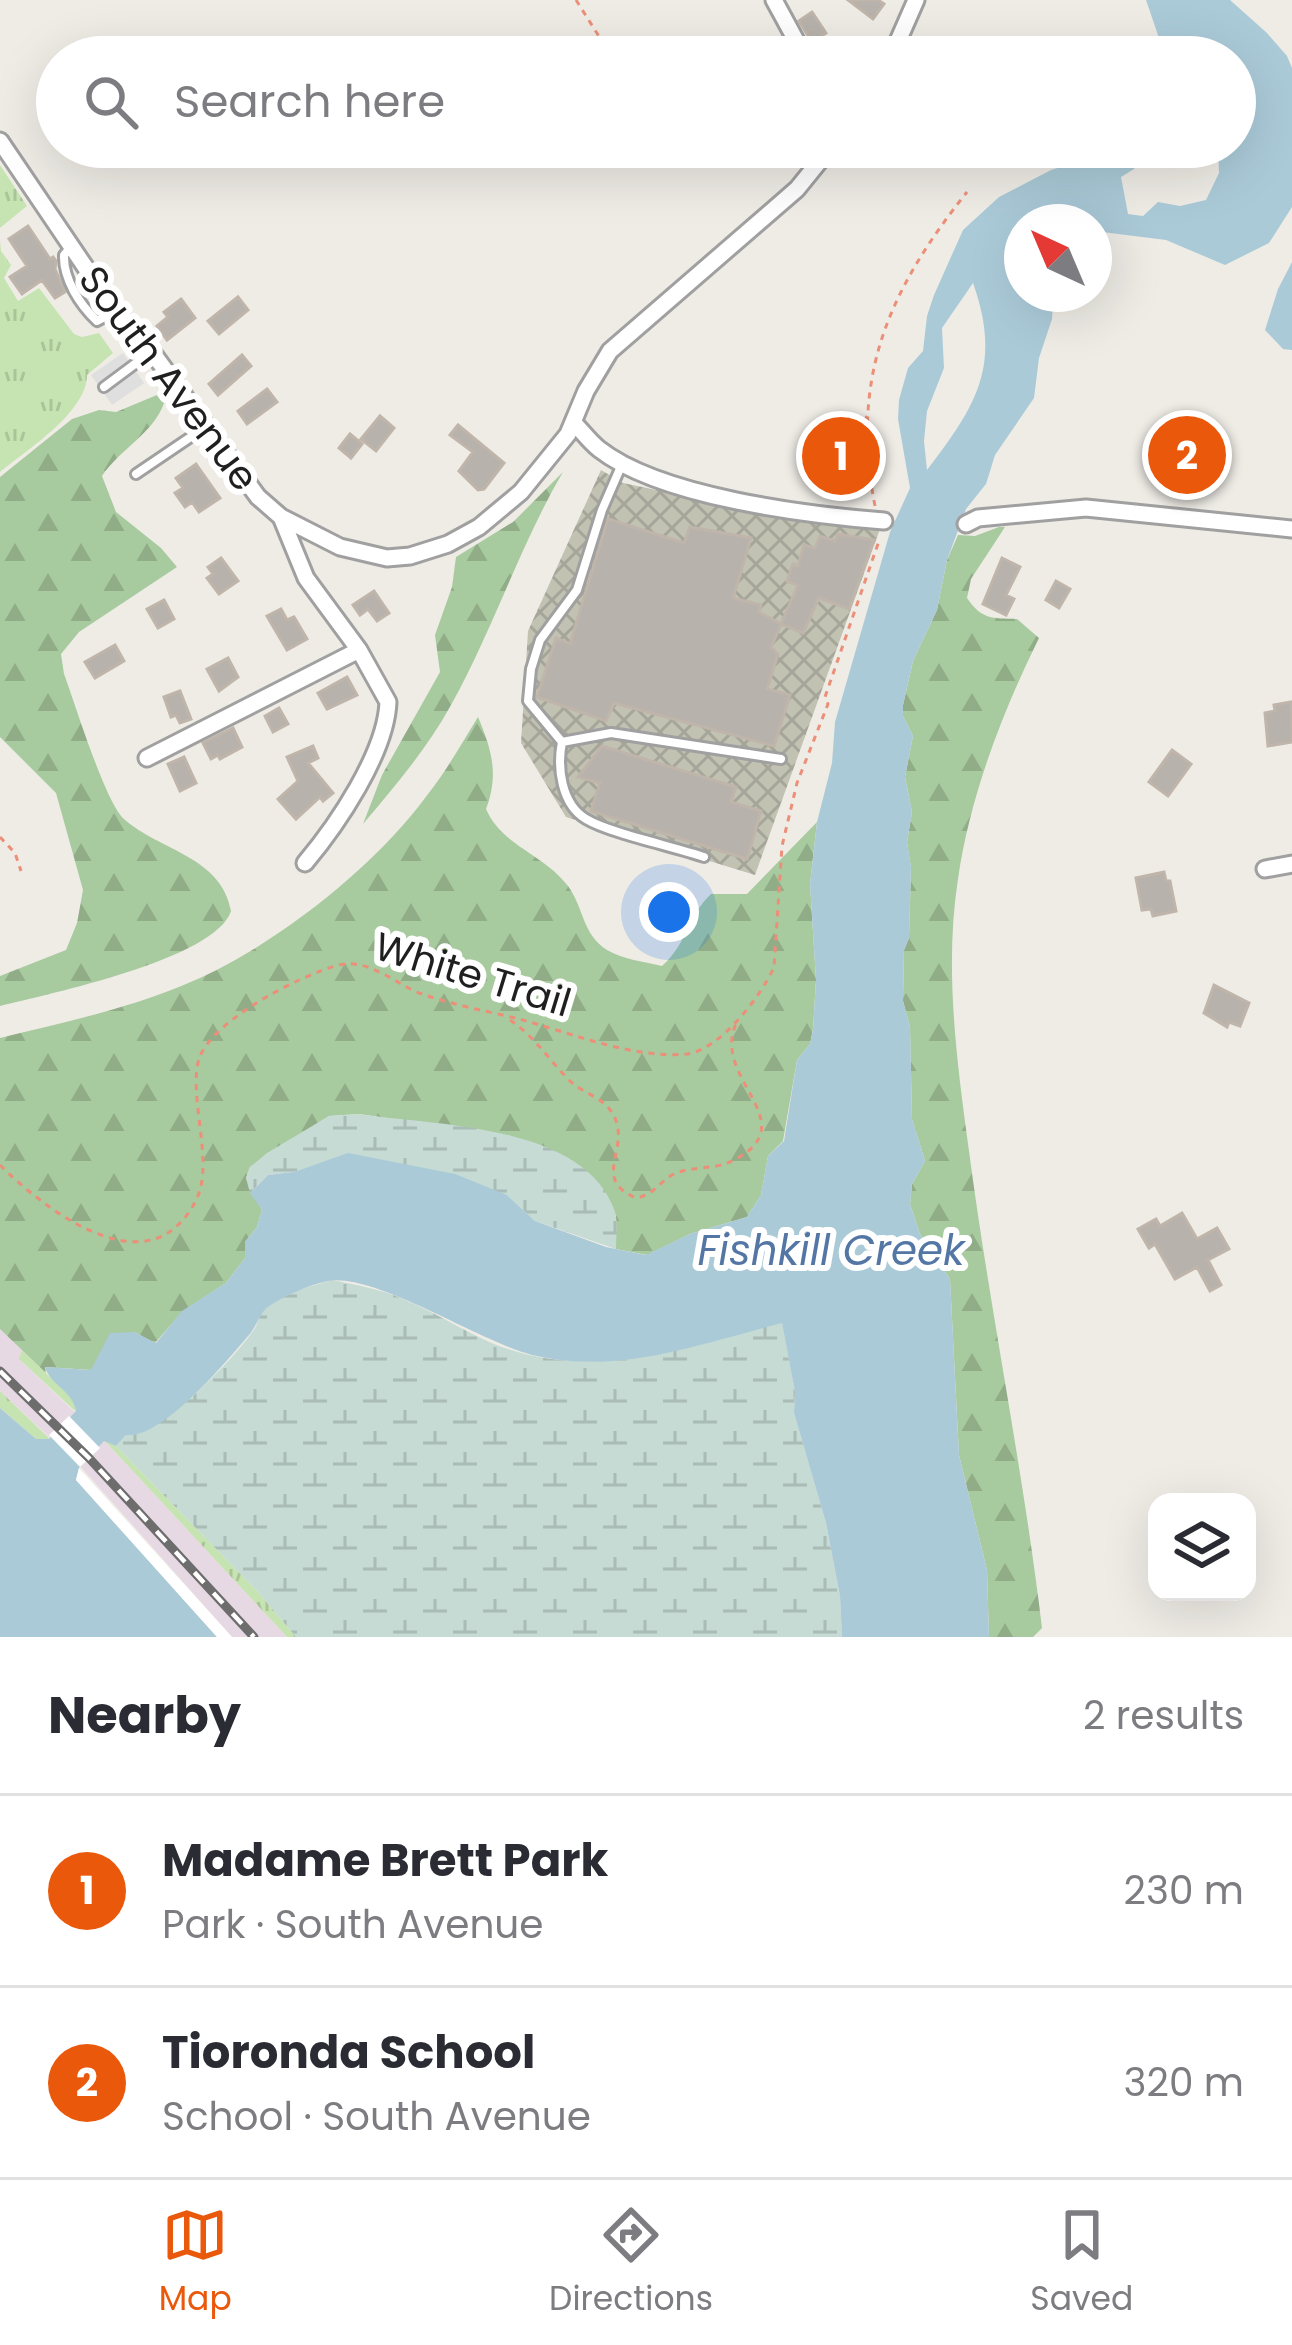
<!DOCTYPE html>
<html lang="en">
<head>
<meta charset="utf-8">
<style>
	:root { --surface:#fff; --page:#f7f7f7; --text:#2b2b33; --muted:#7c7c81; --line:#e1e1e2; --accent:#ea580c }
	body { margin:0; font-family:Poppins,sans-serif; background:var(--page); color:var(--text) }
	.controls { position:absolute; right:36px; bottom:36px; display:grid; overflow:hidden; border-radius:24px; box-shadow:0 12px 48px #0002 }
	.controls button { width:108px; height:108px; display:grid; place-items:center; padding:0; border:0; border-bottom:3px solid var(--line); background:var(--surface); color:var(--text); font:60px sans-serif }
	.compass { position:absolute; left:1004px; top:204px; width:108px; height:108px; border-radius:50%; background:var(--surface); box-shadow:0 12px 48px #0002; rotate:316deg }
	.you { position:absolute; left:669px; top:912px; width:42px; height:42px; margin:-30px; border:9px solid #fff; border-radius:50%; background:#1a73e8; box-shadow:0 0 0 18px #1a73e833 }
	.badge { display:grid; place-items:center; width:78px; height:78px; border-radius:50%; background:var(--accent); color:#fff; font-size:39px; font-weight:700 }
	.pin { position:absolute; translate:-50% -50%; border:6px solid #fff; box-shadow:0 3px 12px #0006 }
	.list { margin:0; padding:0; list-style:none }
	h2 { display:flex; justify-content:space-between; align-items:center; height:156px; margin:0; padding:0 48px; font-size:51px }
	h2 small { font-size:39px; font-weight:400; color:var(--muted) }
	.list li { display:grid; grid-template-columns:78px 1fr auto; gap:36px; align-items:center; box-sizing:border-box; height:192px; padding:0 48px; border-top:3px solid var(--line) }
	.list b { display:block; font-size:45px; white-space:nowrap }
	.list p { margin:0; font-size:39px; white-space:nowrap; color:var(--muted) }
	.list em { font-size:39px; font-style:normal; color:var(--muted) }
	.icon { flex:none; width:66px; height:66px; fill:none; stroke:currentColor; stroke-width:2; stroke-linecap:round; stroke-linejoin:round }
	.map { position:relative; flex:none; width:1292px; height:1637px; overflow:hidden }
	.search { position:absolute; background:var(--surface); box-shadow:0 12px 48px #0002; left:36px; right:36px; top:36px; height:132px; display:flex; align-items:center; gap:30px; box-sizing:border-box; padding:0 42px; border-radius:66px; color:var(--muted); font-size:45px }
	.sheet { height:540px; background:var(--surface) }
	nav { display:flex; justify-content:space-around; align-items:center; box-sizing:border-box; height:168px; border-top:3px solid var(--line); background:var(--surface); font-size:33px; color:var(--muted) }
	nav a { display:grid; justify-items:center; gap:6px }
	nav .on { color:var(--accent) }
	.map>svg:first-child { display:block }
	.industrial { fill:#e7d9e3 }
	.construction { fill:url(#construction-cross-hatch) }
	.grass { fill:url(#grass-tufts) }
	.forest { fill:url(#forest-firs) }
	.wetland { fill:url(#wetland-marsh) }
	.parking { fill:#dfdfdf }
	.water { fill:#abcad8; fill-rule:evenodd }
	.pier { fill:#fff }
	.building { fill:#b8b2ac; stroke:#bfb5aa; stroke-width:3 }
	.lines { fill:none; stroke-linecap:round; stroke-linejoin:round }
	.service-casing { stroke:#a0a0a0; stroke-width:14 }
	.minor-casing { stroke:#a0a0a0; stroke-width:21 }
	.path { stroke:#ec8f79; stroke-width:3; stroke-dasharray:6 6; stroke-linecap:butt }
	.service { stroke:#fff; stroke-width:8 }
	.minor { stroke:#fff; stroke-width:15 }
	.rail-casing { stroke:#6d6d6d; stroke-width:9 }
	.rail { stroke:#fff; stroke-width:4.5; stroke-dasharray:14; stroke-linecap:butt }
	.labels { text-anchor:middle; stroke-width:12; stroke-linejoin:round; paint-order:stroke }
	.street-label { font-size:39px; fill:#1f1f1f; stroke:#fff }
	.water-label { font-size:42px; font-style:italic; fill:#5476a5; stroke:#fff }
</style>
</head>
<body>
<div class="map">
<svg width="1292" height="1637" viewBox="0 0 1292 1637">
	<defs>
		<pattern id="construction-cross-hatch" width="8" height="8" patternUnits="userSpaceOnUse" patternTransform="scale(3)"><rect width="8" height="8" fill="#c1c2b2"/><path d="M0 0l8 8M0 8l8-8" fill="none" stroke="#a5a699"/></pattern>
		<pattern id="grass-tufts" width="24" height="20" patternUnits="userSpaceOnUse" patternTransform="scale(3)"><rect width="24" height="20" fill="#c6e4b1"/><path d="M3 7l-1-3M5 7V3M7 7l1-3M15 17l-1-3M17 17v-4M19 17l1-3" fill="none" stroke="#aac398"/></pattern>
		<pattern id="forest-firs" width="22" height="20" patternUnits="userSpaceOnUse" patternTransform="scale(3)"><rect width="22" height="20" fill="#a8ca9f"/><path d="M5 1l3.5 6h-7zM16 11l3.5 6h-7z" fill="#90ad88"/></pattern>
		<pattern id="wetland-marsh" width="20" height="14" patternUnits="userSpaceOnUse" patternTransform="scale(3)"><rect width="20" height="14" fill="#c5dbd3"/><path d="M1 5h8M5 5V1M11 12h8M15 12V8" fill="none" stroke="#a9bcb5"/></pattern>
	</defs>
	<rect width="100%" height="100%" fill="#efece6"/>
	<!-- industrial -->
	<path class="industrial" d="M 0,1329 L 22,1350 L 20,1360 L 104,1440 L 287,1637 L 232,1637 L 80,1466 L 0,1391 Z"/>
	<!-- construction -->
	<path class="construction" d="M 601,470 L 623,483 L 695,498 L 802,519 L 880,529 L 755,875 L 566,817 L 521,743 L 528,631 Z"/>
	<!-- grass -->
	<path class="grass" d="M 0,165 L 27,206 L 0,228 Z
		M 0,240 L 1,251 L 11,265 L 4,278 L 18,301 L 39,288 L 74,334 L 82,337 L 99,333 L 113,353 L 87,375 C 87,412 27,450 0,472 Z
		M 22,1350 L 74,1400 L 76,1412 L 19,1359 Z
		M 0,1391 L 50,1439 L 36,1439 L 0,1408 Z
		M 104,1440 L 116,1446 L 258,1592 L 296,1637 L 287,1637 Z"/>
	<!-- forest -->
	<path class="forest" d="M 157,395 L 164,403 C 153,434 120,449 102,476 L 116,512 L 161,548 L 177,567 L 79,632 L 61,654 L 64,674 C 75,703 105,802 124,819 C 160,851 221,856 231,911 C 216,959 48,994 0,1006 L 0,976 L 66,950 L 77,923 L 83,890 L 56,793 L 0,737 L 0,477 L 72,419 L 99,410 L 116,412 Z
		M 563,472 C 519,547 493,630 451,705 C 427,749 395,786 363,824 L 382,775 L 440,672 L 435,635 L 452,587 L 456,557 L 513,522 Z
		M 999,527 L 1005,527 L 971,579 L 967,598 C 982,620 992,618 1017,619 L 1039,638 C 1002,713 970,796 958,879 C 944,968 957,1063 969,1151 C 990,1311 1023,1468 1042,1628 L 1033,1637 L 989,1637 L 987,1570 L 959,1455 L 950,1279 L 920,1234 L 910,1204 L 912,1184 L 925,1161 L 912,1119 L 910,1027 L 903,1001 L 904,950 L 909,938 L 911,868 L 907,842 L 912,812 L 905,777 L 913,736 L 903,716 L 903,705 L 913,661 L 937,610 L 947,560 L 958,535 L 975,536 Z
		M 478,717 C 492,750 499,775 486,809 C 502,846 544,854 568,886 C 584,908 582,934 607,950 C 622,959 645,962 662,966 C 688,943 686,918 711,894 L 747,894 L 817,822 L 810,884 L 816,980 L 813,1029 L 810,1044 L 797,1060 L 783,1141 L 768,1156 L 761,1195 L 747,1217 L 690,1234 L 647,1255 L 616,1249 L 616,1215 L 511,1136 L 359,1114 L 329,1116 L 250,1167 L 246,1178 L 262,1210 L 257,1227 L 245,1242 L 245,1258 L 226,1283 L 183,1311 L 155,1343 L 134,1332 L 91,1370 L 45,1367 L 46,1373 L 0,1329 L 0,1038 C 65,1022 132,1008 193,981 C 276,945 375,867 428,794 C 447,770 462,743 478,717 Z"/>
	<!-- wetland -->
	<path class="wetland" d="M 359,1114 C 434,1126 585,1123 615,1212 C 618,1223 616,1238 616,1249 L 535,1221 L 507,1195 L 416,1167 L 348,1154 L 294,1172 L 268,1175 L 250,1193 L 246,1178 L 250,1167 L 267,1153 L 329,1116 Z
		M 332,1280 C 356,1285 381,1289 403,1299 C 435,1312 463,1331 494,1344 C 592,1383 686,1348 782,1322 L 795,1392 L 794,1413 L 826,1523 L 840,1596 L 842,1637 L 296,1637 L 258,1592 L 116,1446 L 126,1435 C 158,1439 236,1357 255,1328 C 258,1323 259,1316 263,1311 C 277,1294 312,1286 332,1280 Z"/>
	<!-- parking -->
	<path class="parking" d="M 123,353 L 144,383 L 112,405 L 91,375 Z"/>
	<!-- water -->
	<path class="water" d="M 1146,0 L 1230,0 L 1267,33 L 1287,56 L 1292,68 L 1292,207 L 1269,243 L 1225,265 L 1166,240 L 1094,231 L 1094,222 L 1022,222 L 1022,294 L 1048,294 L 1053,305 L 1052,319 L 1039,358 L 1034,398 L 995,455 L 986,484 L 966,509 L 947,560 L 937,610 L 913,661 L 903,705 L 903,716 L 913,736 L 905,777 L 912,812 L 907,842 L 911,867 L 909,938 L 904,950 L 903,1001 L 910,1027 L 912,1119 L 925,1161 L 912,1184 L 910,1204 L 920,1234 L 950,1279 L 959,1455 L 987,1570 L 989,1637 L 842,1637 L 840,1596 L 826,1523 L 794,1413 L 795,1392 L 782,1323 C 700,1344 617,1376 532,1355 C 478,1341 376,1273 328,1281 C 309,1285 286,1295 269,1306 C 260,1312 257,1326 249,1335 C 226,1362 161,1440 126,1435 L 116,1446 L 104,1441 L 79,1468 L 76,1480 L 217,1637 L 0,1637 L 0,1408 L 36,1439 L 49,1439 L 76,1411 C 73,1391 50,1385 45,1367 L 91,1370 L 110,1333 L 134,1332 L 156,1343 L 182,1311 L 226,1283 L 245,1258 L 245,1242 L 257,1227 L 262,1210 L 250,1193 L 268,1175 L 294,1172 L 348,1153 L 455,1174 L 507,1195 L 535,1221 L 606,1247 L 646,1255 L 690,1234 L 747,1217 L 761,1195 L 768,1156 L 784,1141 L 797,1060 L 810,1044 L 813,1030 L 816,980 L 810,884 L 817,822 L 832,763 L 835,722 L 890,532 L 910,488 L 898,419 L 899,400 L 908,368 L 923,351 L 927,316 L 934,295 L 963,230 L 999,197 L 1051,170 L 1080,161 L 1102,147 L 1145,147 L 1134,169 L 1121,177 L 1128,214 L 1143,216 L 1158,202 L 1180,206 L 1206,200 L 1219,173 L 1218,147 L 1235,147 L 1235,57 L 1161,57 L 1159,38 ZM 973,283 C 1002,365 977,405 927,470 L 924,441 L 927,411 L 944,368 L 942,328 Z
		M 1292,262 L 1292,350 L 1283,349 L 1265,330 L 1278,289 Z"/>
	<!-- pier -->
	<path class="pier" d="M 69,1416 L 100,1448 L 80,1467 L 49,1435 Z
		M 79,1468 L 232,1637 L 217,1637 L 76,1480 Z"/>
	<!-- building -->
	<path class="building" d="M 848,0 L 878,0 L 884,4 L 873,19 Z
		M 812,12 L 826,33 L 812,42 L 799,21 Z
		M 28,226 L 50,259 L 53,257 L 56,261 L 55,269 L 65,292 L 55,298 L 42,280 L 22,294 L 10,277 L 27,266 L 9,239 Z
		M 238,297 L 248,310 L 219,334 L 208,321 Z
		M 181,299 L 195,318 L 167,340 L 157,326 L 168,317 L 164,312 Z
		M 242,355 L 251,366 L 218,395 L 209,384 Z
		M 267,389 L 277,402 L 247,424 L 238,411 Z
		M 380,416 L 394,428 L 376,451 L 361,439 Z
		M 458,425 L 504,463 L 484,489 L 478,490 L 459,471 L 473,452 L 450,435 Z
		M 1178,433 L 1207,443 L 1196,476 L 1167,466 Z
		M 350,434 L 362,444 L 351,458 L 339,448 Z
		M 196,464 L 220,498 L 199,512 L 192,502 L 185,507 L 175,493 L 183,488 L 176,478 Z
		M 608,519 L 684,543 L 690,527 L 751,538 L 733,598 L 761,605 L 759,612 L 781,624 L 771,648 L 778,654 L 767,689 L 790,695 L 774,746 L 614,703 L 606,721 L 537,697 L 556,638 L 570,644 Z
		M 838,534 L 874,540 L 849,609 L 819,598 L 803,633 L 781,624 L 798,585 L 787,581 L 793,564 L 798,566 L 804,545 L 815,548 L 820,536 L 835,541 Z
		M 221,558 L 238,581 L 219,594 L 207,578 L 213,574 L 208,567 Z
		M 1002,558 L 1020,567 L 1006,595 L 1014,599 L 1006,615 L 983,604 Z
		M 1056,581 L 1070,589 L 1059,608 L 1046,600 Z
		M 374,591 L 389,613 L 377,621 L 368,609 L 360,615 L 353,605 Z
		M 164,600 L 174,619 L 158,628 L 147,609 Z
		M 281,609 L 287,620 L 294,617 L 307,639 L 287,650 L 267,616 Z
		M 115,645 L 124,661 L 95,678 L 85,662 Z
		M 228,658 L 238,677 L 219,691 L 207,669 Z
		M 347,677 L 357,695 L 327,709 L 318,693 Z
		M 180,691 L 191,719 L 180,723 L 176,715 L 171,717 L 164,697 Z
		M 1291,702 L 1292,742 L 1268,746 L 1265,713 L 1275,711 L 1274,705 Z
		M 279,708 L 288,724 L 273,732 L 265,716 Z
		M 233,728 L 242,747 L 220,759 L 218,755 L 211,759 L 203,743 Z
		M 313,746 L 318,758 L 308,763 L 333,793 L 323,801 L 320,797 L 296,819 L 278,799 L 298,781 L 287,757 Z
		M 602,746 L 736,787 L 731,802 L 761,811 L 747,859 L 591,811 L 600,783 L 578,777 Z
		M 1172,750 L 1191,764 L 1168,796 L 1149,782 Z
		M 184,757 L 196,783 L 180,791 L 168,764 Z
		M 1164,872 L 1166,881 L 1170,881 L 1176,911 L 1153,916 L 1151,909 L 1142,910 L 1136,878 Z
		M 1214,985 L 1249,1003 L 1240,1026 L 1229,1022 L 1227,1027 L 1204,1013 Z
		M 1182,1213 L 1197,1239 L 1217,1228 L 1229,1249 L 1208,1260 L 1221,1285 L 1210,1291 L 1197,1267 L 1175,1279 L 1155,1244 L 1149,1248 L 1138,1229 L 1156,1219 L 1160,1226 Z"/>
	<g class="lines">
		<!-- service casing -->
		<g class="service-casing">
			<path id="service" d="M 70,248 L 64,255 C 63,279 80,305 97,321 L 114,312
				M 104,387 L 151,352
				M 622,464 L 602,510 L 577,590 L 540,640 L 531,669 L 528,701 L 562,742 C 557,767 561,804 586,819 C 609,833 675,847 704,857
				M 136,474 L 204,428
				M 562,742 L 611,733 L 781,759"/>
		</g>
		<!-- minor casing -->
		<g class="minor-casing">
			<path id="minor" d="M 774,0 L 805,57
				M 891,57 L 916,0
				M 0,141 L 115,311 L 152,352 L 258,497 L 281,517 L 340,547 L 387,558 L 410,556 L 448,544 L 479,527 L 521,492 L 568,434 L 586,391 L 610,351 L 797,189 L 831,147
				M 573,422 C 582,431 590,442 599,449 C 660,497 807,515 884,521
				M 281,517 L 306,578 L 359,650 L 388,702 C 386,753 337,825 305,863
				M 966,524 L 978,518 L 1086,508 L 1292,529
				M 147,758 L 359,650
				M 1265,869 L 1292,864"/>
		</g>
		<!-- path -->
		<path class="path" d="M 576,0 L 612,57
			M 852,442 L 869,413
			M 875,506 C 850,378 888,291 967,192
			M 0,837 L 15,853 L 21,871
			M 510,1020 C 535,1037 549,1060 570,1081 C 586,1096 610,1098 617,1124 C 625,1154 594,1180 636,1198 C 655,1195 660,1180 676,1173 C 694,1166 713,1170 732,1161 C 809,1123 708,1078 737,1022
			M 0,1165 C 39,1204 128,1275 179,1224 C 189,1214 198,1200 201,1186 C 209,1148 189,1091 199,1059 C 211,1021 300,975 339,965 C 369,958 395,984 422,994 C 453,1005 487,1011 519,1019 C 571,1033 633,1059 687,1054 C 720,1050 762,995 774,967 L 782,846 L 797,783 L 828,704 L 825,697 L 880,538"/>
		<!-- service -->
		<use href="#service" class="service"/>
		<!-- minor -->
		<use href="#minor" class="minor"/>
		<!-- rail casing -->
		<g class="rail-casing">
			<path id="rail" d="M 0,1371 L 89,1458 L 254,1637"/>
		</g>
		<!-- rail -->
		<use href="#rail" class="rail"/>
	</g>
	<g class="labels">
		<!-- street labels -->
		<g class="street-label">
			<text transform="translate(169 378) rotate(53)" y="14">South Avenue</text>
			<text transform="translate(473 974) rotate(17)" y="14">White Trail</text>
		</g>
		<!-- water labels -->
		<g class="water-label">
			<text x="831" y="1265">Fishkill Creek</text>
		</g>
	</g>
</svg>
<div class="controls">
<button><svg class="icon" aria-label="layers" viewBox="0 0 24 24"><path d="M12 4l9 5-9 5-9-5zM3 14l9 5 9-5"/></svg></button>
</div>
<svg class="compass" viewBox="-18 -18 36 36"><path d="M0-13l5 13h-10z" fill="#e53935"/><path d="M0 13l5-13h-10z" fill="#7c7c81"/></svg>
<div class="you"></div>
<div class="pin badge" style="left:841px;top:456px">1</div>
<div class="pin badge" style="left:1187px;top:455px">2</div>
<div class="search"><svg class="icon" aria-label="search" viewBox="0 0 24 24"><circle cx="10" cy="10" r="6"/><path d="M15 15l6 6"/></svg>Search here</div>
</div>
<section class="sheet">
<h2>Nearby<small>2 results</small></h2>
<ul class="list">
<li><span class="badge">1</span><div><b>Madame Brett Park</b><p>Park · South Avenue</p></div><em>230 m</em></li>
<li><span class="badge">2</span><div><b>Tioronda School</b><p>School · South Avenue</p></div><em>320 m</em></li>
</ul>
</section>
<nav>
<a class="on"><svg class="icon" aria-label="map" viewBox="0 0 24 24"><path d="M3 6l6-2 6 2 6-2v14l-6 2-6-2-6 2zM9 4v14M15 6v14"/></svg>Map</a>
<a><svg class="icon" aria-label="directions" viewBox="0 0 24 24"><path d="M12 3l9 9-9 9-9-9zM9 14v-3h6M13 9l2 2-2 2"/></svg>Directions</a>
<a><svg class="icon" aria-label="saved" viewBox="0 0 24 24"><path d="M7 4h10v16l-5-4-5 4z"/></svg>Saved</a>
</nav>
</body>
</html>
